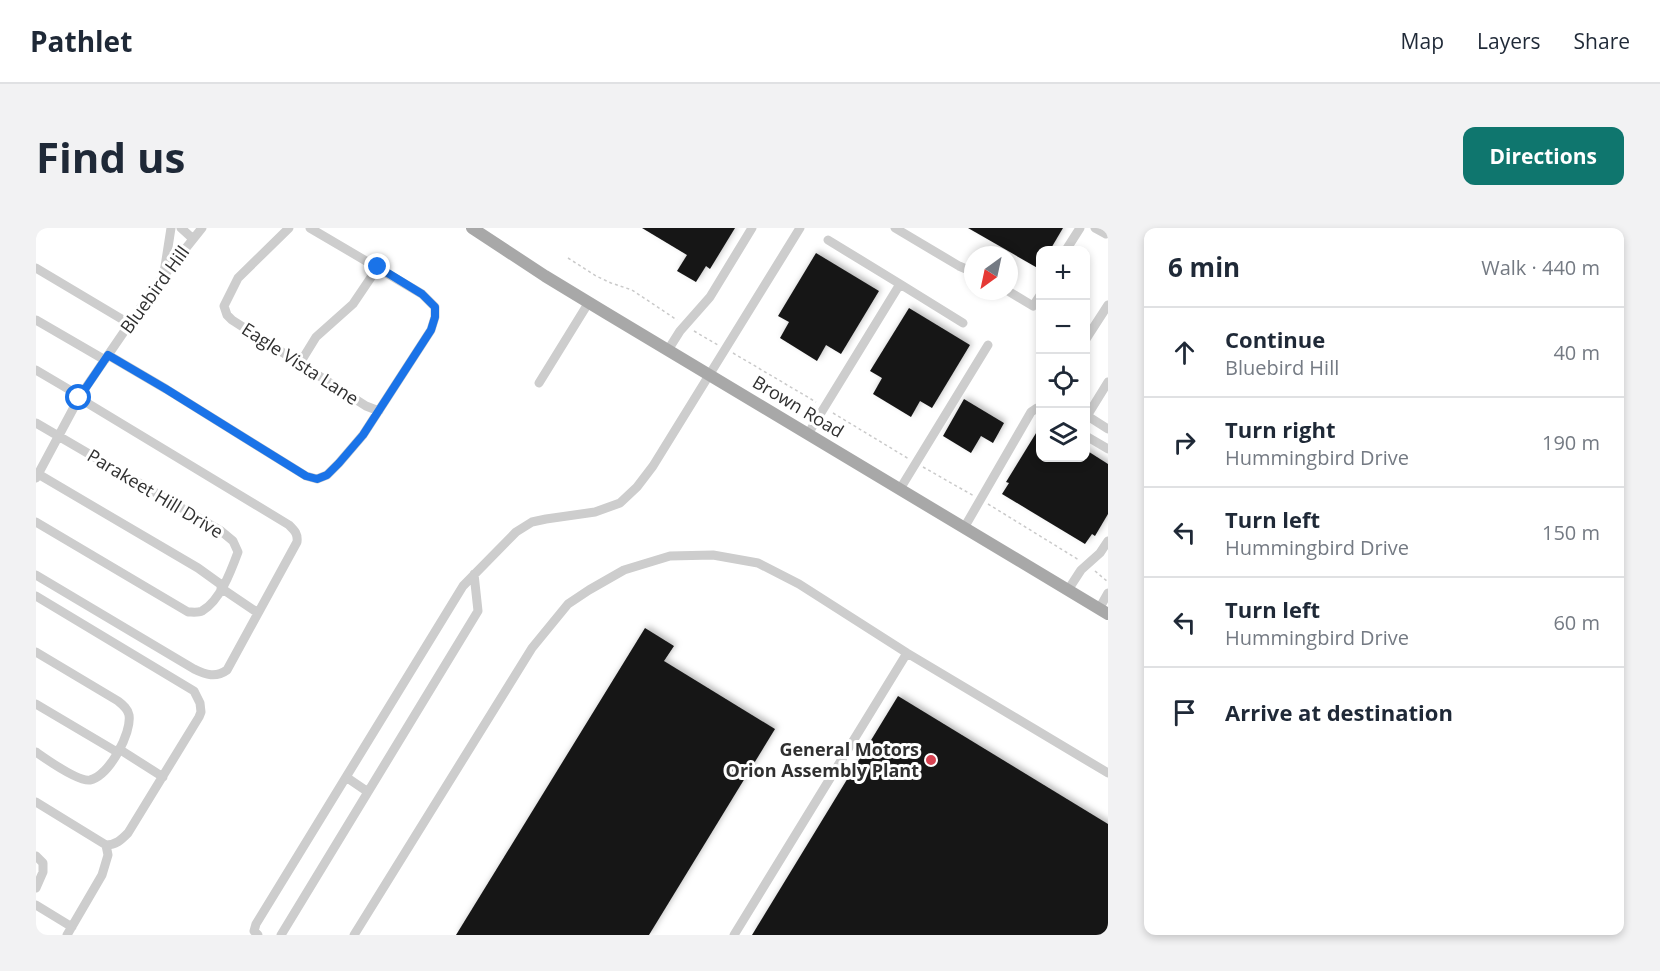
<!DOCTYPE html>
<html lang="en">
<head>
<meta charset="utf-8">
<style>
	:root { --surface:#fff; --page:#f2f2f3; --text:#1f2937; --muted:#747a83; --line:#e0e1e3; --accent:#0f766e }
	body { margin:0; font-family:"Open Sans",sans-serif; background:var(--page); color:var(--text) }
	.controls { position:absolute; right:18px; top:18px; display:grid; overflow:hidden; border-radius:12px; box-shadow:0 3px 9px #0003 }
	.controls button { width:54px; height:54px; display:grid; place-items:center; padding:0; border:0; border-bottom:2px solid var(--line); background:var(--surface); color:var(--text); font:30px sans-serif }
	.compass { position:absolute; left:928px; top:18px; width:54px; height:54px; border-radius:50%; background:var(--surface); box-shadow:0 3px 9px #0003; rotate:213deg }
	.stop { position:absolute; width:18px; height:18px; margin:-14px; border:4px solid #1a73e8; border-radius:50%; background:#fff }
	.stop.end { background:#1a73e8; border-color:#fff; box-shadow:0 2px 6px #0008 }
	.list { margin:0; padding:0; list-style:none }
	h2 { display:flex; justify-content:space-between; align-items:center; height:78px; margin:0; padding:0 24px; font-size:26px }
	h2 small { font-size:20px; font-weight:400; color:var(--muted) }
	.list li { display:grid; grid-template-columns:39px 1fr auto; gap:18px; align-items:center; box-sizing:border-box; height:90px; padding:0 24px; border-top:2px solid var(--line) }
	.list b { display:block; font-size:22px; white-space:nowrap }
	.list p { margin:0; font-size:20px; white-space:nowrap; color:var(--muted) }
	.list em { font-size:20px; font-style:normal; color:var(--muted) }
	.icon { flex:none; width:33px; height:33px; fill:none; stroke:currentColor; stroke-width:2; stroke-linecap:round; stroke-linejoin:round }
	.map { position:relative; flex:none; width:1072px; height:707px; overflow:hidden; border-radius:12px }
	header { display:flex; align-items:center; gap:36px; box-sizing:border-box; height:84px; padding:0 30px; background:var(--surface); border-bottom:2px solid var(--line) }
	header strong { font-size:28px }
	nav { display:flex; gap:33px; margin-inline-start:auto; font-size:21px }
	.intro { display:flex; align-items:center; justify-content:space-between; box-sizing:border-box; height:144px; padding:0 36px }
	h1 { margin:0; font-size:42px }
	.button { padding:15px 27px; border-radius:12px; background:var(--accent); color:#fff; font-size:21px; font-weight:700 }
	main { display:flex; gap:36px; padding:0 36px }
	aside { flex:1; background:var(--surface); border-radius:12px; box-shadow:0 3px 9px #0003 }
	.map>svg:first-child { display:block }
	.building { fill:#171717; filter:url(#shadow) }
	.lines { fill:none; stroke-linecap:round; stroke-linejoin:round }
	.path { stroke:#cacaca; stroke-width:1.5; stroke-dasharray:3 3; stroke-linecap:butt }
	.minor { stroke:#cdcdcd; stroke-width:9 }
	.major { stroke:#a8a8a8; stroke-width:12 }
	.route { stroke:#1a73e8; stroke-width:8 }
	.poi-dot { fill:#d74352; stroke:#fff; stroke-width:2 }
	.labels { text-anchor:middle; stroke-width:6; stroke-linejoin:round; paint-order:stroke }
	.street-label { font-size:18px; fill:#303030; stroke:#fff }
	.poi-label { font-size:18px; font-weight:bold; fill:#303030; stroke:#fff; text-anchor:end }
</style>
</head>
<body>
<header>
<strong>Pathlet</strong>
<nav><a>Map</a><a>Layers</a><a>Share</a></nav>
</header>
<div class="intro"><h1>Find us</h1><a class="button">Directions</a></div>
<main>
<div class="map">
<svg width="1072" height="707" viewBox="0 0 1072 707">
	<defs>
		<filter id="shadow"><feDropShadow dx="2.5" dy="-2.5" stdDeviation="3" flood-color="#0004"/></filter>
	</defs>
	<rect width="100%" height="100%" fill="#fff"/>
	<!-- building -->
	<path class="building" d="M 606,0 L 699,0 L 674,41 L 670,38 L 660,54 L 641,43 L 651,27 Z
		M 932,0 L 1027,0 L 1014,22 L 1005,22 L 1005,42 Z
		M 780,25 L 843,63 L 805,126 L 790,117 L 781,133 L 744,110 L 753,94 L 742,88 Z
		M 873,80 L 934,117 L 896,180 L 884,173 L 875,189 L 837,166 L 846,150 L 834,143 Z
		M 928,171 L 968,195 L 957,215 L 945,208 L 935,225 L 907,208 Z
		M 1005,197 L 1005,230 L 1050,230 L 1050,222 L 1072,236 L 1072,286 L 1059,308 L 1056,306 L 1049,316 L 966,266 L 973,255 L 970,254 Z
		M 609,400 L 638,418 L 628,433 L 739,501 L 613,707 L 420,707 Z
		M 862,468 L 1072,596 L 1072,707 L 716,707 Z"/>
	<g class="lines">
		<!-- path -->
		<path class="path" d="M 532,30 L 560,48 L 575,55 L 596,62 L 641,92
			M 658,103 L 682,117
			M 697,125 L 780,174
			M 797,185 L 873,231
			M 887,239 L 938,268
			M 952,276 L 1043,332
			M 1059,343 L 1072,354"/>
		<!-- minor -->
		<path class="minor" d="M 145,0 L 156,10
			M 253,0 L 202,50 L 188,78 L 191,87 L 196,92 L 330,178 L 343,183
			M 859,0 L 923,38 L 937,44
			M 1059,0 L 1070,6 L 1072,2
			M 792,12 L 864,56
			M 1030,22 L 1044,0
			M 0,40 L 94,96
			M 128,45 L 135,0
			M 972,63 L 997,78 L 1005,66
			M 0,92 L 69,132
			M 1050,111 L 1072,77
			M 632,122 L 644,103 L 674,69 L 716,0
			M 72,127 L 130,161 L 270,248 L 281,251 L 291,247 L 303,235 L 327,207 L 395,102 L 399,89 L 399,79 L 386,66 L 274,0
			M 264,135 L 280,109 L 317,76 L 342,39
			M 0,142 L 44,168
			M 503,155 L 553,74
			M 1050,187 L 1072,201
			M 1051,188 L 1072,154
			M 0,195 L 185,303 L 197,313 L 202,324 C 195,343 184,373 166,383 C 162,385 156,384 152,384 L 0,294
			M 772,206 L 864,56 L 927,95
			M 1050,208 L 1072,221
			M 2,246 L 162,340 L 187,358
			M 0,250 L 44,168 L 118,60 L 166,0
			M 864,261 L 952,117
			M 928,300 L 995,184 L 1001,180 L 1005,182
			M 0,347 L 158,441 C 170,447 180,450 191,442 L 261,314 C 262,306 259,303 253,297 L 43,170
			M 185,360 L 222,385
			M 1032,362 L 1045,342 L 1064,325 L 1072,313
			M 0,368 L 158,463 L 164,475 L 165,484 L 163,489 L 92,605 C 85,612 80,617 70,617 L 0,574
			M 1063,381 L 1072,365
			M 0,424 L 82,473 C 87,477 92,481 93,487 C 96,505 73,548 54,552 C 42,554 10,531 0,524
			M 0,476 L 81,524
			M 83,521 L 127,549
			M 310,549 L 332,564
			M 0,628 L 7,635 L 7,644 L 0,660
			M 0,677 L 36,699
			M 31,707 L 66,647 L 72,627 L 70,617
			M 222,707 L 218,703 L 220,696 L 427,358 L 480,304 L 496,294 L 510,291 L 559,284 L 584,275 L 601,259 L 617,238 L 764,0
			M 245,707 L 442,383 L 438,346
			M 318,707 L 496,420 L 532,376 L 553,362 L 588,342 L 634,328 L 677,327 L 722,335 L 763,356 L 871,425 L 1072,545
			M 698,707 L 871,425"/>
		<!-- major -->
		<path class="major" d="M 436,0 L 509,48 L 570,85 L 1072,386"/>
	</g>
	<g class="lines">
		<!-- route -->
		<path class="route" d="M 43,170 L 72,127 L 130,161 L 270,248 L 281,251 L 291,247 L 303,235 L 327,207 L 395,102 L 399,89 L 399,79 L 386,66 L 342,39"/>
	</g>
	<!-- markers -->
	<circle class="poi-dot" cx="895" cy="532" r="6"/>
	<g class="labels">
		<!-- street labels -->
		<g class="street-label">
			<text transform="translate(119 62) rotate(-54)" y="6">Bluebird Hill</text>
			<text transform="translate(264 136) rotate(33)" y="6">Eagle Vista Lane</text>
			<text transform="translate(762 179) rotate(31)" y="6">Brown Road</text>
			<text transform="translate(119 266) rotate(31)" y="6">Parakeet Hill Drive</text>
		</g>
		<!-- poi labels -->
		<g class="poi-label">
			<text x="883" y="528">General Motors<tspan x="883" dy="21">Orion Assembly Plant</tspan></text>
		</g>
	</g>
</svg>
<div class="controls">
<button>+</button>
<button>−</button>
<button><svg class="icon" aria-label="locate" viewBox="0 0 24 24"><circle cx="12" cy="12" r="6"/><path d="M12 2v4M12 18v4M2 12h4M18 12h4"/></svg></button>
<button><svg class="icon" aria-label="layers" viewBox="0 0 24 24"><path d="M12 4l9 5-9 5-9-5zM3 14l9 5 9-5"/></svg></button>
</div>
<svg class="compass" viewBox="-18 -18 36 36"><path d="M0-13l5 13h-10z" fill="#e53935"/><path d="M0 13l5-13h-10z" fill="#747a83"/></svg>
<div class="stop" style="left:43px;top:170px"></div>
<div class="stop end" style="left:342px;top:39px"></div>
</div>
<aside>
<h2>6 min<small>Walk · 440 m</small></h2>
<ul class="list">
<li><svg class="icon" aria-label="ahead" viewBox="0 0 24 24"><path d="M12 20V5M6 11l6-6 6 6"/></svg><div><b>Continue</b><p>Bluebird Hill</p></div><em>40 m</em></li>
<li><svg class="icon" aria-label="right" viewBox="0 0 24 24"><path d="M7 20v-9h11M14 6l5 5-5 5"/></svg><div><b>Turn right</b><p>Hummingbird Drive</p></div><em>190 m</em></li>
<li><svg class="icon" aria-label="left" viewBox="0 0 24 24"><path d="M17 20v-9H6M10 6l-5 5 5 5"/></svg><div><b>Turn left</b><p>Hummingbird Drive</p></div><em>150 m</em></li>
<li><svg class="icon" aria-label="left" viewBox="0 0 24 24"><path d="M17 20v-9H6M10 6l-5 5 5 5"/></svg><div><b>Turn left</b><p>Hummingbird Drive</p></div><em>60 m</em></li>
<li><svg class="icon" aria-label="arrive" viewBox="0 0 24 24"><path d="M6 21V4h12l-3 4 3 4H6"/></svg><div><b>Arrive at destination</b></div></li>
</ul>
</aside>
</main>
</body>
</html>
